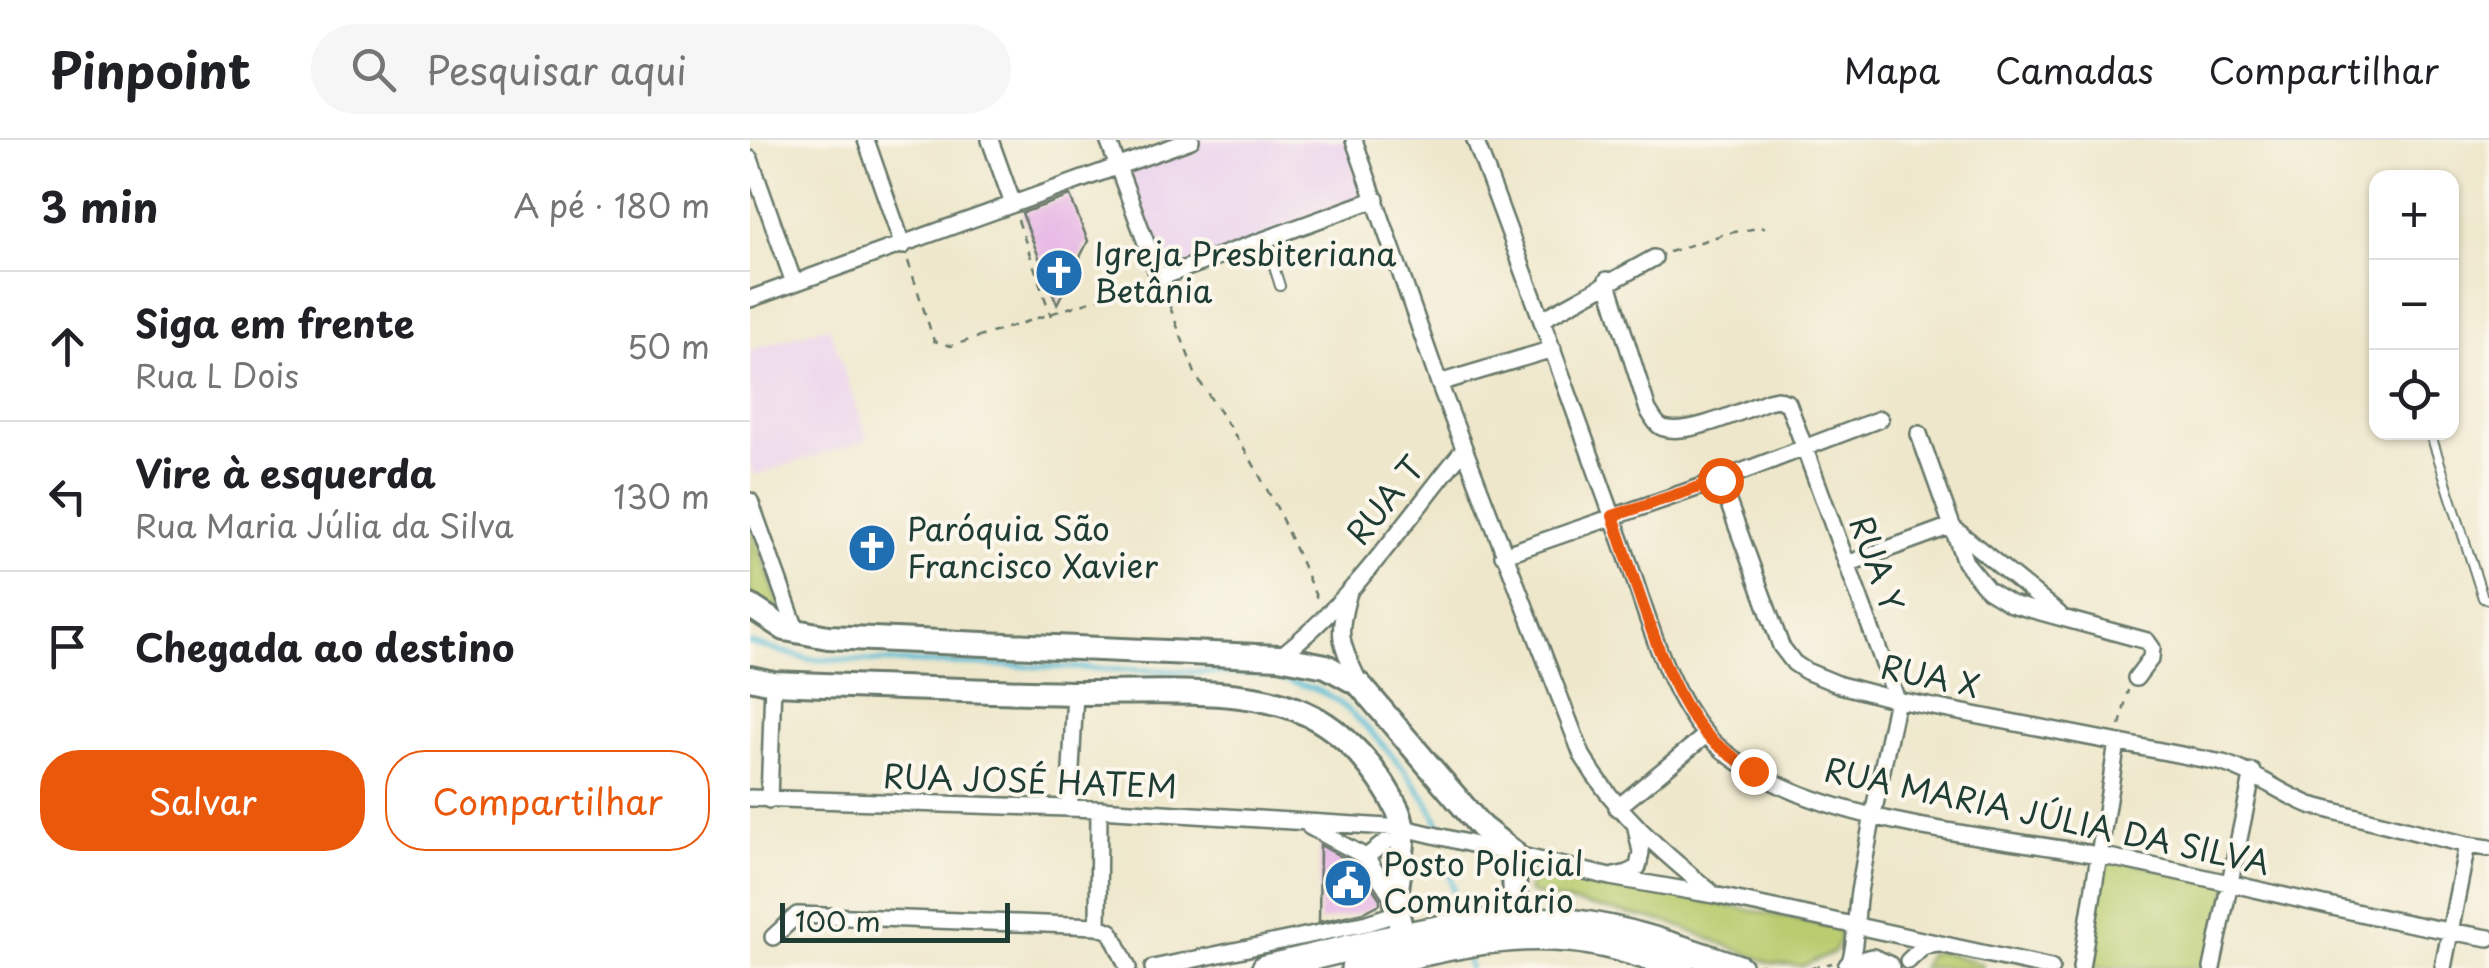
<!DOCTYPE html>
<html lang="pt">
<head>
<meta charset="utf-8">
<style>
	:root { --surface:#fff; --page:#f6f6f6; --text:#202124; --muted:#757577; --line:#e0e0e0; --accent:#ea580c }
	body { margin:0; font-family:"Playpen Sans",sans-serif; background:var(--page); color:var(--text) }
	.controls { position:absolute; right:30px; top:30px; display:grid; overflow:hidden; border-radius:20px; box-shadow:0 2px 8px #0004 }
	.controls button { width:90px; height:90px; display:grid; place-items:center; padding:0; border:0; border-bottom:2px solid var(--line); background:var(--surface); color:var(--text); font:50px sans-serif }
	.scale { position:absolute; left:30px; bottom:25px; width:230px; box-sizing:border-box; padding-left:10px; border:5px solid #1f3d34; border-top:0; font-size:28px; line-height:35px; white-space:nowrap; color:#1f3d34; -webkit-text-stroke:8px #fbf7ec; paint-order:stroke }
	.stop { position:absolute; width:30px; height:30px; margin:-22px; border:8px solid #ea580c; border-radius:50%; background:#fff }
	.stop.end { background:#ea580c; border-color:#fff; box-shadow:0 2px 10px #0008 }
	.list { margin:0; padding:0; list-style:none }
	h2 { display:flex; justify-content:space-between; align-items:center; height:130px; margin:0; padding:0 40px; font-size:42px }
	h2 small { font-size:32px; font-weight:400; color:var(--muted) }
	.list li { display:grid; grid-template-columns:65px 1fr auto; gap:30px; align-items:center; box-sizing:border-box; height:150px; padding:0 40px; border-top:2px solid var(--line) }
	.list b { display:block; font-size:38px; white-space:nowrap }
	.list p { margin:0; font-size:32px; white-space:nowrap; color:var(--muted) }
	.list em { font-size:32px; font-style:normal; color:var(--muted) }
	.actions { display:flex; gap:20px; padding:30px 40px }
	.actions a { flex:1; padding:22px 0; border:2px solid var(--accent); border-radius:40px; text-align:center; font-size:35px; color:var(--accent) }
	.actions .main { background:var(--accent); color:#fff }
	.icon { flex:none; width:55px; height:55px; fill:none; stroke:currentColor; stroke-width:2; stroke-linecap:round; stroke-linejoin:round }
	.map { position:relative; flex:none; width:1739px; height:828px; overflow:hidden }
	header { display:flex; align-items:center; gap:60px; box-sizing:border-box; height:140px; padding:0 50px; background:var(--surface); border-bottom:2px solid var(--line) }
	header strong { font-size:48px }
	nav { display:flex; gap:55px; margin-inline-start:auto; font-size:35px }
	.search { width:700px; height:90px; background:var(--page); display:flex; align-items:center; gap:25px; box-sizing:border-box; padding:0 35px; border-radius:55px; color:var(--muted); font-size:38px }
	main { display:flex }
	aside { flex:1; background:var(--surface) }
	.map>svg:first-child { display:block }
	.built { fill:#ead1ec }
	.green { fill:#b9cc70; stroke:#6c8452; stroke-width:2.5 }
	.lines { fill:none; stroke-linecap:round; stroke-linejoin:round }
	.stream { stroke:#58bdd6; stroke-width:5 }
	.building { fill:#e4aee4 }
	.lane-casing { stroke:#677869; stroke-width:12 }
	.street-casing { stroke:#677869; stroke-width:20 }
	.secondary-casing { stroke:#677869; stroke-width:28 }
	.primary-casing { stroke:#677869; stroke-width:30 }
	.path { stroke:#677869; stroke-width:2.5; stroke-dasharray:8 8; stroke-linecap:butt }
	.lane { stroke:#fff; stroke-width:8 }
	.street { stroke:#fff; stroke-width:15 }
	.secondary { stroke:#fff; stroke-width:22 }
	.primary { stroke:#fff; stroke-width:25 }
	.route { stroke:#ea580c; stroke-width:12 }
	.labels { text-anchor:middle; stroke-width:8; stroke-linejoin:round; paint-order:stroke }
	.poi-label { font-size:32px; fill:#1f3d34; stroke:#fbf7ec; text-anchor:start }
	.street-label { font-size:32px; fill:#1f3d34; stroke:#fbf7ec }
</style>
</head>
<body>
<header>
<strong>Pinpoint</strong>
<div class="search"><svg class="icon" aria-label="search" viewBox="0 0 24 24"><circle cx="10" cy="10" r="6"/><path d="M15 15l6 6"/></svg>Pesquisar aqui</div>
<nav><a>Mapa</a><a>Camadas</a><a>Compartilhar</a></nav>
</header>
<main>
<aside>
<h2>3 min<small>A pé · 180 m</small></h2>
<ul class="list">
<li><svg class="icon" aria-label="ahead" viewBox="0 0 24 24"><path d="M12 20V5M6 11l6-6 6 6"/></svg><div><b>Siga em frente</b><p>Rua L Dois</p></div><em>50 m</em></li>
<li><svg class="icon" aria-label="left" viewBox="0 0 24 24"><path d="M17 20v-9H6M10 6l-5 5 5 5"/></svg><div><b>Vire à esquerda</b><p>Rua Maria Júlia da Silva</p></div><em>130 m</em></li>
<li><svg class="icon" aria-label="arrive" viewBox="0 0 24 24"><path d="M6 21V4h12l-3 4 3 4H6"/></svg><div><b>Chegada ao destino</b></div></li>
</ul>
<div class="actions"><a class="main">Salvar</a><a>Compartilhar</a></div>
</aside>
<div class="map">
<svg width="1739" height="828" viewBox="0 0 1739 828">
	<rect width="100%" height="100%" fill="#fbf7ec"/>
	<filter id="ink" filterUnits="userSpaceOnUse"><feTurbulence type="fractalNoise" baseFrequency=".01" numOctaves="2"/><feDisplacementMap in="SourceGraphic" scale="20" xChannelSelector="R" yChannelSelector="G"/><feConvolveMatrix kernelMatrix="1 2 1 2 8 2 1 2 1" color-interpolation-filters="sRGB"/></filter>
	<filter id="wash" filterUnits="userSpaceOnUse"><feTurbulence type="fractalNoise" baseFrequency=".0048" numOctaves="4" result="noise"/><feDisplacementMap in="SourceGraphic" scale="40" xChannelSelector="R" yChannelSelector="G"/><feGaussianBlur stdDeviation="2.25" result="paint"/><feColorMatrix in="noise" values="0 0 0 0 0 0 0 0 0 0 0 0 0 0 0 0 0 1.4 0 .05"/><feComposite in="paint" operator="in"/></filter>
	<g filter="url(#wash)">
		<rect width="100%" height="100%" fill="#eee7cb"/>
		<!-- built -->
		<path class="built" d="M 441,0 L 604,0 L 626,59 L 409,138 L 367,26 Z
			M 79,186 L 118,300 L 4,335 L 0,324 L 0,210 Z"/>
		<!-- green -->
		<path class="green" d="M 0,384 L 32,472 L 7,461 L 0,453 Z
			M 1350,716 L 1479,743 L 1462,828 L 1331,828 Z
			M 790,730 L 1088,787 L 1091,799 L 1082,813 L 1053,826 L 1020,823 L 921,783 L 785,755 L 778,751 L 780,741 Z
			M 1192,812 L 1233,824 L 1232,828 L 1172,828 L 1179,813 Z"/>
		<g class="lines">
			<!-- stream -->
			<path class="stream" d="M 0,503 L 59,519 L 513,534 C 534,541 562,545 581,557 C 615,580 679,652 691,690
				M 697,718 L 708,775
				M 717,817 L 719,828"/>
		</g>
		<g id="blocks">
			<!-- building -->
			<path class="building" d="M 320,56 L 338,101 L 307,164 L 272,73 Z
				M 570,705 L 608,726 L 630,759 L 630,764 L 614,772 L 569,782 Z"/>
		</g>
	</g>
	<g filter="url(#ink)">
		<use href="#blocks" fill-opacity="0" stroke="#677869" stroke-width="2.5"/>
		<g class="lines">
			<!-- lane casing -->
			<g class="lane-casing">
				<path id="lane" d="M 515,98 L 530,146
					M 1680,292 L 1733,458 L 1739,460"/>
			</g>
			<!-- street casing -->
			<g class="street-casing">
				<path id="street" d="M 116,0 L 153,106
					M 240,0 L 263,64
					M 358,0 L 409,138 L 626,59
					M 604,0 L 689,243 L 832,615 C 865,672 911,711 961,752
					M 725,0 C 775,132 822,264 870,397 C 892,457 912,541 952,590 C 976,619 1018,641 1053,655 C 1142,689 1253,698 1348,715 C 1479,740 1608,777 1739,798
					M 0,19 L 44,143
					M 857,140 L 898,270 C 903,277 906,286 914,288 C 938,296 994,270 1018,261 L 1027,259 L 1038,263 L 1147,560
					M 0,159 L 441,0
					M 793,179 L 904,118
					M 689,243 L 803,209
					M 1169,294 L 1215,422 L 1238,450 L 1261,464 L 1397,501 L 1402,508 L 1401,518 L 1386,538
					M 970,340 L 1031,506 L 1044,523 L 1056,531 L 1090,545 L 1147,560 L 1473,623 C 1508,634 1528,652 1560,665 L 1717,705 L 1739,708
					M 0,361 L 47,492
					M 753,415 L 970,340 L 1130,279
					M 1097,424 L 1201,386 L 1309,474
					M 599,452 C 586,498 590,501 610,544
					M 529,517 C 602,462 656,380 714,309
					M 0,658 L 349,669 L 654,688 L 860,737 L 964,755 L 1301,828
					M 19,660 L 23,543
					M 319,668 L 325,553
					M 867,668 L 956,595
					M 560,687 L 616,717 L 645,761
					M 616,717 L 654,688
					M 864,736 L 878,733 L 888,727 L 891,712 L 886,688
					M 348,786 L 349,669
					M 23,797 L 47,775 L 348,786 L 361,792 L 378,828
					M 1158,821 L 1174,806 L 1188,804
					M 403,828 L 617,783 L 648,773
					M 1098,828 C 1107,805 1105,777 1109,752 C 1120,687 1133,623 1147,560
					M 1331,828 L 1367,603
					M 1462,828 L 1503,632
					M 1693,828 L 1717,705"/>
			</g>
			<!-- secondary casing -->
			<g class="secondary-casing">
				<path id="secondary" d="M 0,466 L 35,489 L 78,497 L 529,517 L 576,526 L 610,545 L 731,687 L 763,712 L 766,779
					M 0,538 L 23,543 C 122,547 222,551 321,553 C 389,554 493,544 555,573 C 594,590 630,632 648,671 C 660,699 647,731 646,761 C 646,773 651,786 654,798"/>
			</g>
			<!-- primary casing -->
			<g class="primary-casing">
				<path id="primary" d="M 515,828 C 615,806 723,770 826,783 C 883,790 935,810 989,828
					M 604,828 C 676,814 745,791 819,799 C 857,802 894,816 931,828
					M 1101,828 L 1122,822 L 1136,828"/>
			</g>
			<!-- path -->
			<path class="path" d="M 268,80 L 301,176
				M 919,112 L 978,93 L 1015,87
				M 158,121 L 184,201 L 201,206 L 396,143
				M 414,151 L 446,236 L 500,318 L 527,368 L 568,461
				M 1370,586 L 1378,550
				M 1009,824 L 1031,828
				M 1061,828 L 1082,823"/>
			<!-- lane -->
			<use href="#lane" class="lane"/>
			<!-- street -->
			<use href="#street" class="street"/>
			<!-- secondary -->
			<use href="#secondary" class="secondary"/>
			<!-- primary -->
			<use href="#primary" class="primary"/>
		</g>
	</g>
	<g class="lines" filter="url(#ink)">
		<!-- route -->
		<path class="route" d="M 970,340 L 863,376 C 884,436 914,547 954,592 C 967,607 987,619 1003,631"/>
	</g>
	<!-- icons -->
	<defs>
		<g id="church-disc" transform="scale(2.5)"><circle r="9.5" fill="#1f6fb2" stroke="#fbf7ec"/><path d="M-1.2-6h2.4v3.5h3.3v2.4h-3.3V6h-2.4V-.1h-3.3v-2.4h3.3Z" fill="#fff"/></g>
		<g id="civic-disc" transform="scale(2.5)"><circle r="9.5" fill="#1f6fb2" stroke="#fbf7ec"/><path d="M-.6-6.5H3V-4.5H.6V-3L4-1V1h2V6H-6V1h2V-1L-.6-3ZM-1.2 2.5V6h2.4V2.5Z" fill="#fff"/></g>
	</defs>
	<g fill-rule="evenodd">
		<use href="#church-disc" x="309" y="133"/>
		<use href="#church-disc" x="122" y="408"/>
		<use href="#civic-disc" x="598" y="743"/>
	</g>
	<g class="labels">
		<!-- poi labels -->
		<g class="poi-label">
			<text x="344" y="126">Igreja Presbiteriana<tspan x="344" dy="37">Betânia</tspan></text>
			<text x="157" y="401">Paróquia São<tspan x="157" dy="37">Francisco Xavier</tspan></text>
			<text x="633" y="736">Posto Policial<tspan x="633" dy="37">Comunitário</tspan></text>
		</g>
		<!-- street labels -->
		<g class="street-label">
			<text transform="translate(636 361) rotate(-51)" y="11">RUA T</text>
			<text transform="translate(1126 424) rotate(70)" y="11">RUA Y</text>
			<text transform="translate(1180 537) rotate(12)" y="11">RUA X</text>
			<text transform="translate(280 642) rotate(2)" y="11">RUA JOSÉ HATEM</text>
			<text transform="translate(1297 677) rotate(12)" y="11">RUA MARIA JÚLIA DA SILVA</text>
		</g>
	</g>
</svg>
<div class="controls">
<button>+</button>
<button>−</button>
<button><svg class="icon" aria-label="locate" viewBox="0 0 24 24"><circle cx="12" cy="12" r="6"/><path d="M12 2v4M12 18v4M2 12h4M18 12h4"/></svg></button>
</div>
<div class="scale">100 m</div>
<div class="stop" style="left:970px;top:340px"></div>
<div class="stop end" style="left:1003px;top:631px"></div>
</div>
</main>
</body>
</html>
